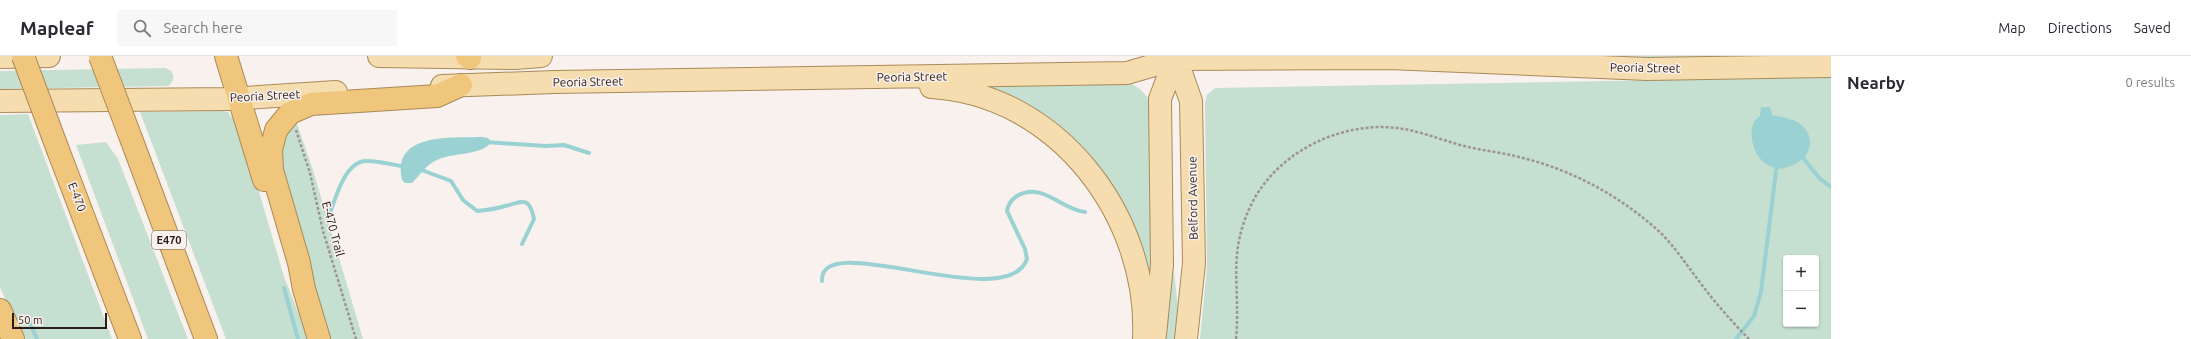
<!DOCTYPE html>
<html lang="en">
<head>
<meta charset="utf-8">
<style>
	:root { --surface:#fff; --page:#f7f7f7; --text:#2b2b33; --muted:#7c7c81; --line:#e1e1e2 }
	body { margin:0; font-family:Ubuntu,sans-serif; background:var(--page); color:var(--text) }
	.controls { position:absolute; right:12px; bottom:12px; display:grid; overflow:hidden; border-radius:4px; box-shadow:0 1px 3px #0004 }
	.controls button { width:36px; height:36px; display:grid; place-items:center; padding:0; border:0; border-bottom:1px solid var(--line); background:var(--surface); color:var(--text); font:20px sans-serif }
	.scale { position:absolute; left:12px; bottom:10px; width:95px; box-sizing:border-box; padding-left:4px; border:2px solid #291c17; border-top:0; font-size:11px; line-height:14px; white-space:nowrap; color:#291c17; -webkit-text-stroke:3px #f9f1ee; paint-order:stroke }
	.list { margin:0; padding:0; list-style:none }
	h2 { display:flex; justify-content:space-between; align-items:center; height:52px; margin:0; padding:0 16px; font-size:17px }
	h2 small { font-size:13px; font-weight:400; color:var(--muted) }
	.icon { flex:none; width:22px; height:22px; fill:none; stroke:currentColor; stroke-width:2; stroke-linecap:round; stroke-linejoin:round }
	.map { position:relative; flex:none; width:1831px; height:283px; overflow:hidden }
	header { display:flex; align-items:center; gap:24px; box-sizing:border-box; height:56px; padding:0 20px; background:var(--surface); border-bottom:1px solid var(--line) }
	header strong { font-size:19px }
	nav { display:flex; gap:22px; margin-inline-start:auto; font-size:14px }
	.search { width:280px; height:36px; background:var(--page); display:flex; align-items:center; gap:10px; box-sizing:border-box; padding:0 14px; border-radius:4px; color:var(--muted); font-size:15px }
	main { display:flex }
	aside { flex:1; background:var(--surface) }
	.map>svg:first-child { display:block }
	.green { fill:#c5dfd1; fill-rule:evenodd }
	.water { fill:#9ad1d3 }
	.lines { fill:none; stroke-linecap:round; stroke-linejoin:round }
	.stream { stroke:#9ad1d3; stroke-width:4 }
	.major-casing { stroke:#aa8a58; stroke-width:24 }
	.highway-casing { stroke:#aa8a58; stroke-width:24 }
	.path { stroke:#9e9490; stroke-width:2.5; stroke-dasharray:3 2; stroke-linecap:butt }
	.major { stroke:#f5ddb0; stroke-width:22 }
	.highway { stroke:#efc67b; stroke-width:22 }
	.highway-bridge-casing { stroke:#aa8a58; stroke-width:24; stroke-linecap:butt }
	.highway-bridge { stroke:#efc67b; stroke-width:22 }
	.labels { text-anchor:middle; stroke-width:3; stroke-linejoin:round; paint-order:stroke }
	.shield { fill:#f9f1ee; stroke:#675c58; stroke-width:1 }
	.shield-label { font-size:11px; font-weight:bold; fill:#291c17 }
	.street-label { font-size:12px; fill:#291c17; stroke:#f9f1ee }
</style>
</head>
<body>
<header>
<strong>Mapleaf</strong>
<div class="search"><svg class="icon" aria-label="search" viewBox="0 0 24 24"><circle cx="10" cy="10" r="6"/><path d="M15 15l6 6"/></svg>Search here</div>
<nav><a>Map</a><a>Directions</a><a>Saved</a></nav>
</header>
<main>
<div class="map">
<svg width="1831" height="283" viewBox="0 0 1831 283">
	<rect width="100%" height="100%" fill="#f9f1ee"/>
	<!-- green -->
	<path class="green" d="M 1624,0 L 1830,0 L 1657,2 Z
		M 166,12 L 171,15 C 175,21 174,25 168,30 L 0,33 L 0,15 Z
		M 1831,21 L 1831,283 L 1200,283 L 1207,211 L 1205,46 L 1207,39 L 1215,32 ZM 1786,202 L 1816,202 L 1816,268 L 1786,268 Z
		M 1129,26 L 1140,33 L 1151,45 L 1153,233 L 1121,151 L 979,30 Z
		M 221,55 L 228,56 L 231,61 L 237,61 L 284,221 L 309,283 L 226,283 L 140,56 Z
		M 28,58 L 112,283 L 23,283 L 0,231 L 0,59 Z
		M 296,65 L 313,114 L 363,283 L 329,283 L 276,92 Z
		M 106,86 L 118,103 L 188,283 L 148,283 L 76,89 Z
		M 1169,217 L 1174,217 L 1178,251 L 1178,283 L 1162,283 Z"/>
	<!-- water -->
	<path class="water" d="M 1761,51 L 1770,51 L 1772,59 C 1781,61 1791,62 1799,67 C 1814,77 1813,96 1800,105 C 1759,134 1739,71 1760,60 Z
		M 482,81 L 488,82 L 491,85 C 487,99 450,97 437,104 C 426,109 420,119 412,127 L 405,127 L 402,124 C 391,76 453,82 482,81 Z"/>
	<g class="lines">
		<!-- stream -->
		<path class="stream" d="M 485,86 L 546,90 L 564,89 L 589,97
			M 1800,98 L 1820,123 L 1831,131
			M 419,113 L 451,125 L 463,144 L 477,155 C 487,154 496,153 505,150 C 523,146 529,139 534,163 L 522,188
			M 329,160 C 335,144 345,104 367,105 C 380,105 394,109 406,111
			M 822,225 C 819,171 1007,260 1027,203 L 1025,193 L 1007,155 C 1008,148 1011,144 1017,140 C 1042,125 1062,154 1085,156
			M 284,232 L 298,283
			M 29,265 L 37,283
			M 1736,283 L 1754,260 L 1761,236 L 1777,107"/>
		<!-- major casing -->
		<g class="major-casing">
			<path id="major" d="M 379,0 L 515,2 L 541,0
				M 1161,0 L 1175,3 L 1389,2 L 1647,13 L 1831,10
				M 1175,0 L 1191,45 L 1194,207 L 1186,283
				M 0,1 L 49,0
				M 442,30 L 555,26 L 1127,17 L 1175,3
				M 931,31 C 1058,38 1150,161 1144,283
				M 0,45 L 229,43 L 336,36
				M 1155,279 L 1162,209 L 1160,43 L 1175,3"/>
		</g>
		<!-- highway casing -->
		<g class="highway-casing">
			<path id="highway" d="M 226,0 L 264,124
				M 467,0 L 470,2
				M 132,85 L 206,283
				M 58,94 L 130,283
				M 0,254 L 13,283
				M 319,283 L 304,233 L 299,207 L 272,114 L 271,94 L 276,74 L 290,57 L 311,48 L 437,40 L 461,29"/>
		</g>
		<!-- path -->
		<path class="path" d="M 296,74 L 310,117 L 323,175 L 356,283
			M 1236,283 C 1241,229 1226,198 1253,145 C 1281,93 1346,63 1404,73 C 1426,77 1447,86 1468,91 C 1486,95 1505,97 1523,102 C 1571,114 1616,138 1653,170 C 1670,184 1683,204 1696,221 C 1712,243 1730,264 1749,283"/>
		<!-- major -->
		<use href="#major" class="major"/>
		<!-- highway -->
		<use href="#highway" class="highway"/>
		<!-- highway-bridge casing -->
		<g class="highway-bridge-casing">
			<path id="highway-bridge" d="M 23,0 L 58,94
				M 100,0 L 132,85"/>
		</g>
		<!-- highway-bridge -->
		<use href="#highway-bridge" class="highway-bridge"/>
	</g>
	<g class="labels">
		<!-- shield labels -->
		<rect class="shield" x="152" y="175" width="34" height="18" rx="3"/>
		<g class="shield-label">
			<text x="169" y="188">E470</text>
		</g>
		<!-- street labels -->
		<g class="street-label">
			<text transform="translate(1645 12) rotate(1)" y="4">Peoria Street</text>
			<text transform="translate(912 21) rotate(-1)" y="4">Peoria Street</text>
			<text transform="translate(588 26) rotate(-1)" y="4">Peoria Street</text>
			<text transform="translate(265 40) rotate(-3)" y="4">Peoria Street</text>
			<text transform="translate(77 141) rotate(69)" y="4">E-470</text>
			<text transform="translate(1193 142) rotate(-91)" y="4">Belford Avenue</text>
			<text transform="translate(333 173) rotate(75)" y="4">E-470 Trail</text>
		</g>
	</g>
</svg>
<div class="controls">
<button>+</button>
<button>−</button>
</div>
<div class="scale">50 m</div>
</div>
<aside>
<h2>Nearby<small>0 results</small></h2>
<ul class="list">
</ul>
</aside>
</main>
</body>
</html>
